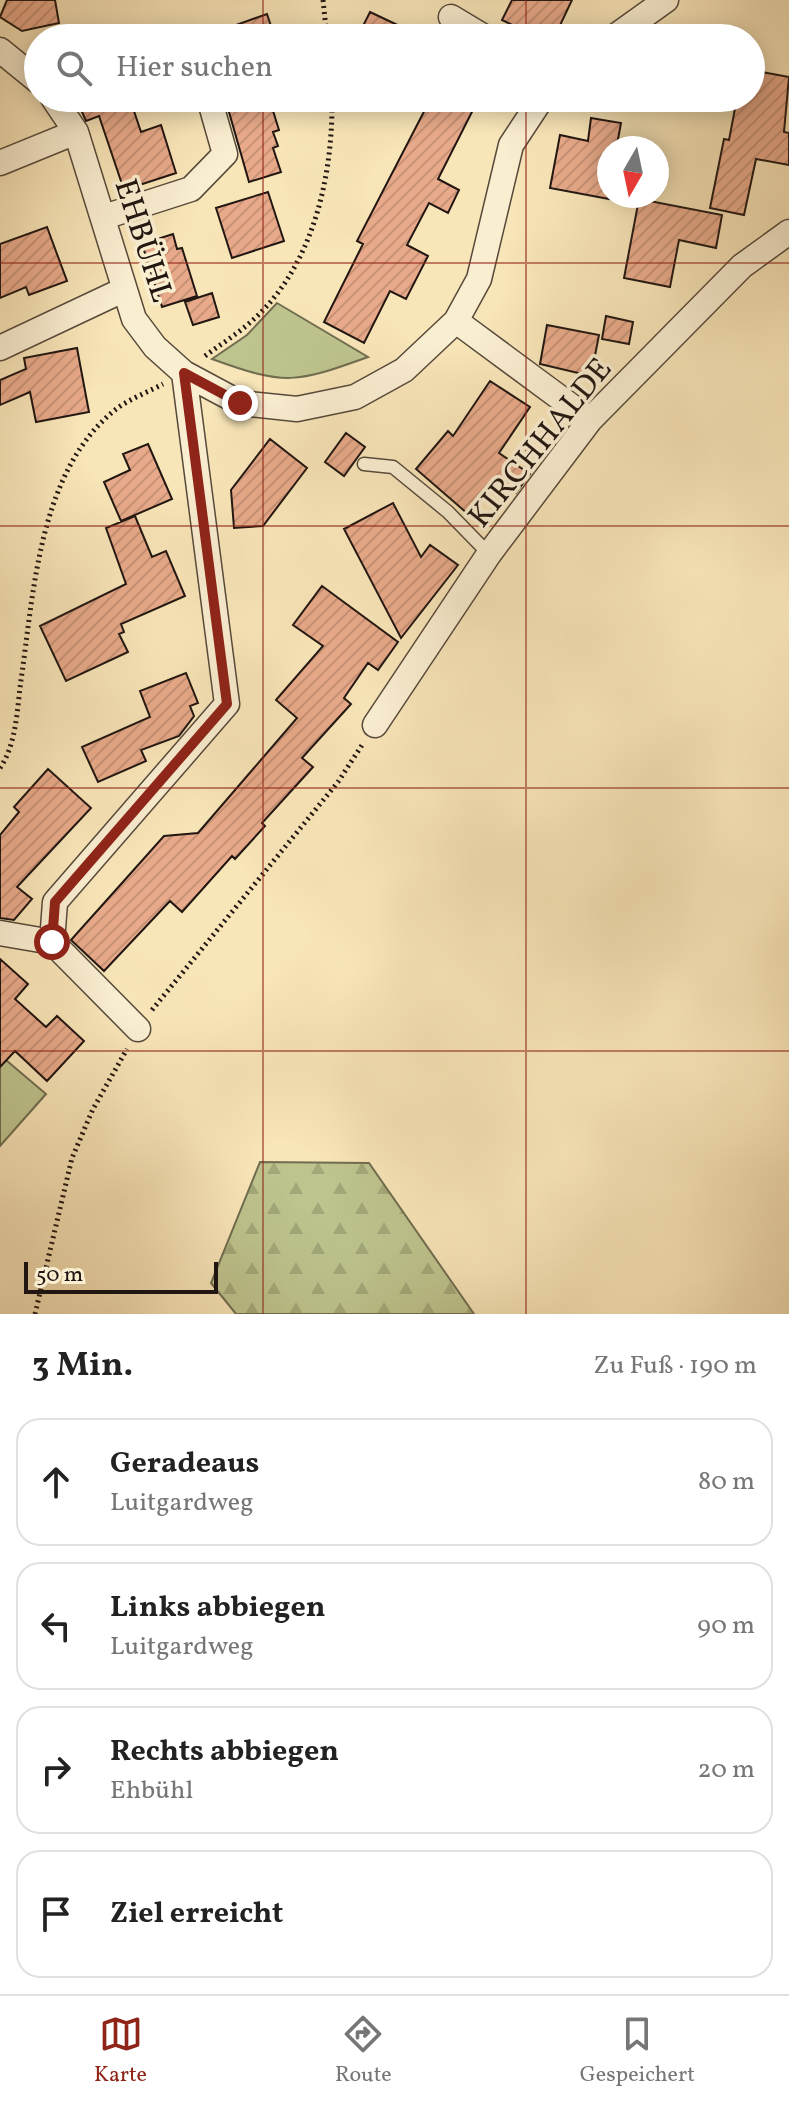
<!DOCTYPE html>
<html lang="de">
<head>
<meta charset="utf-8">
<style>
	:root { --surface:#fff; --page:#f6f6f6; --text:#222; --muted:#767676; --line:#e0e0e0; --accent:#8f2418 }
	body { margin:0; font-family:Vollkorn,serif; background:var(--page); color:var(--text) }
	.compass { position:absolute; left:597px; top:136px; width:72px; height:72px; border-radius:50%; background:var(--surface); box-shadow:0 4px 20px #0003; rotate:189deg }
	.scale { position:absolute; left:24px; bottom:20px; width:194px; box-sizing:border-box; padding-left:8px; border:4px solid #211611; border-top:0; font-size:22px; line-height:28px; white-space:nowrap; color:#211611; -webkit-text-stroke:6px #faeed1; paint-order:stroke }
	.stop { position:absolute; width:24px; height:24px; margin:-18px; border:6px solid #8f2418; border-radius:50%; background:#fff }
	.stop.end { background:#8f2418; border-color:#fff; box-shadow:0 2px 8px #0008 }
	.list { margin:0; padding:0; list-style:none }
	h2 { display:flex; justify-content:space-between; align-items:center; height:104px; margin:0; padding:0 32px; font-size:34px }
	h2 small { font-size:26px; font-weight:400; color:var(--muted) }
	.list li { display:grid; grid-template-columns:52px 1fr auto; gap:24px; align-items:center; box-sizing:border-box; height:128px; margin:0 16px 16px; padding:0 16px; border:2px solid var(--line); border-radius:24px }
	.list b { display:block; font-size:30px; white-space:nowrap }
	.list p { margin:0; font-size:26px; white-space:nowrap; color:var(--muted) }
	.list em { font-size:26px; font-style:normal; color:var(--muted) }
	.icon { flex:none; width:44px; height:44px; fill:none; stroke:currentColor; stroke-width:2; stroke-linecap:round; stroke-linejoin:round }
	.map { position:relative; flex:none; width:789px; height:1314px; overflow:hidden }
	.search { position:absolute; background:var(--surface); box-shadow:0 4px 20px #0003; left:24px; right:24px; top:24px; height:88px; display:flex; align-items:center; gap:20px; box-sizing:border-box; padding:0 28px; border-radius:44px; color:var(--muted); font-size:30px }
	.sheet { height:680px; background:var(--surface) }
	nav { display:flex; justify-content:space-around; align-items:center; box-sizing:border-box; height:112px; border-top:2px solid var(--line); background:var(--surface); font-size:22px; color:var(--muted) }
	nav a { display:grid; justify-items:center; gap:4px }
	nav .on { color:var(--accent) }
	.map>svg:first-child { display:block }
	.green { fill:#bec48e; stroke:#706d50; stroke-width:2 }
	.forest { fill:url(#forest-firs); stroke:#706d50; stroke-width:2 }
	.building { fill:url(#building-hatch); stroke:#211611; stroke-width:2 }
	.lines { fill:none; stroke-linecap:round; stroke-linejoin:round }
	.lane-casing { stroke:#574a3b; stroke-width:15 }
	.street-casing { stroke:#574a3b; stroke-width:27 }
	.path { stroke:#211611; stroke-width:5; stroke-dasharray:2 4; stroke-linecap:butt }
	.lane { stroke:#faeed1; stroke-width:12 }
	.street { stroke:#faeed1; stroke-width:24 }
	.route { stroke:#8f2418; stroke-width:10 }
	.grid { fill:none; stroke:#8f2418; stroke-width:2; stroke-opacity:0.55 }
	.labels { text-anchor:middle; stroke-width:7; stroke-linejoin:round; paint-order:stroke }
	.street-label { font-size:32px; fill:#211611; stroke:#faeed1 }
</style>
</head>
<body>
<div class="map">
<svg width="789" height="1314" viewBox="0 0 789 1314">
	<defs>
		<pattern id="forest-firs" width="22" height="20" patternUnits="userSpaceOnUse" patternTransform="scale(2)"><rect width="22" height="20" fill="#bec48e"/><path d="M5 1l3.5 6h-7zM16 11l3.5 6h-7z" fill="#a3a879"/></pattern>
		<pattern id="building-hatch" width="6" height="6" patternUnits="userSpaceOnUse" patternTransform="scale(2)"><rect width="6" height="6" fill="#e8aa8a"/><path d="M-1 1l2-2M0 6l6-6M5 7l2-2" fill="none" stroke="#c79276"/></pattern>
	</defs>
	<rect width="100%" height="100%" fill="#f8e5b8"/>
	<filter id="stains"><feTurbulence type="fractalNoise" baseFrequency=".0025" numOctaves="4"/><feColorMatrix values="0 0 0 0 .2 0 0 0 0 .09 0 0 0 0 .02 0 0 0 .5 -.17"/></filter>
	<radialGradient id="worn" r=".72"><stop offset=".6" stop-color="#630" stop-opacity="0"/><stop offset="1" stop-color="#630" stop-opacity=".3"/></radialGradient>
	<!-- green -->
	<path class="green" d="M 277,303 L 368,357 C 296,383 286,386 212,359 L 247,335 Z
		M 0,1055 L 46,1094 L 0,1146 Z"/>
	<!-- forest -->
	<path class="forest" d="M 260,1162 L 369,1163 L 474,1314 L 236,1314 L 211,1283 Z"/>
	<!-- building -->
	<path class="building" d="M 7,0 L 55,0 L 59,23 L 22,31 L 0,17 Z
		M 512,0 L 572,0 L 554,38 L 539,38 L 502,20 Z
		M 370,12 L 425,38 L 357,38 Z
		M 267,14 L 275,38 L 209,38 L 208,35 Z
		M 751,70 L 789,77 L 784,132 L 789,133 L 789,165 L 756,159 L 744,215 L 710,208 L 724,139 L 729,140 L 737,98 L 751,98 Z
		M 76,98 L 141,98 L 142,101 L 132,105 L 141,132 L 161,125 L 176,173 L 124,190 L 99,116 L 86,121 Z
		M 225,98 L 269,98 L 279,130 L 273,132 L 278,146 L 273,148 L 281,172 L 249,182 Z
		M 431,98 L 479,98 L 438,179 L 459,190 L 448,213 L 429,203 L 407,245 L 428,256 L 406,299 L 390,291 L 364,343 L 324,322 L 363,244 L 357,241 Z
		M 591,118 L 621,123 L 617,145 L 609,148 L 609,199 L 550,188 L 560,135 L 588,141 Z
		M 268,192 L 284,241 L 232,258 L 216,208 Z
		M 639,199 L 722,215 L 716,248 L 679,240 L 670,287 L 624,278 Z
		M 47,227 L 67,281 L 29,295 L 26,287 L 0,298 L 0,244 Z
		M 173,234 L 177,249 L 182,248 L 197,296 L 162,307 L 142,244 Z
		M 212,293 L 219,317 L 193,325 L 185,302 Z
		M 606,316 L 633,322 L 629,344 L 602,339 Z
		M 547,325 L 599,335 L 591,376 L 540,364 Z
		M 77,348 L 89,412 L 36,422 L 30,392 L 0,405 L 0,380 L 26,369 L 24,358 Z
		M 490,381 L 530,407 L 499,453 L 530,474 L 516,493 L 497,480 L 468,514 L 416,469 L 448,431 L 453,436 Z
		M 346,433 L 365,447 L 344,476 L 325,462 Z
		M 270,439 L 307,468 L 263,526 L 234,528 L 231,490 Z
		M 148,444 L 172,499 L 121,521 L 104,482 L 130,470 L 123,454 Z
		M 393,503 L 421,557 L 430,545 L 458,565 L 401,638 L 344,529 Z
		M 135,516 L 152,557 L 166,551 L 185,596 L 121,624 L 124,632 L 119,634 L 128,652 L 66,681 L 40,626 L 126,584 L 106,528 Z
		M 322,586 L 398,642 L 378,670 L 368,663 L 344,698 L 351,704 L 302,758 L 313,767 L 262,823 L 265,826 L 235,859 L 232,856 L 182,912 L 170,901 L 104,971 L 71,940 L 164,836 L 198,833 L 297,718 L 276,700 L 323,646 L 293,625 Z
		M 186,673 L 198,703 L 190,706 L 194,716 L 179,736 L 141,750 L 146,761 L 98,782 L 82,747 L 150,717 L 140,691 Z
		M 48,769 L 91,808 L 17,887 L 32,899 L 14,920 L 0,918 L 0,835 L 19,812 L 14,807 Z
		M 0,959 L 28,984 L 15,999 L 46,1027 L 57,1016 L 84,1041 L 47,1081 L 15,1051 L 0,1067 Z"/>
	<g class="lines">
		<!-- lane casing -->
		<g class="lane-casing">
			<path id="lane" d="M 364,464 L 393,467 L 448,512 L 489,554"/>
		</g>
		<!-- street casing -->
		<g class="street-casing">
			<path id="street" d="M 451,17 L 486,38
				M 613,38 L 666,0
				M 0,50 L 38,81
				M 53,98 L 76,132 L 134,319 L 155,347 L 184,373 L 240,403 L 297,409 L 355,397 L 404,370 L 456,321 L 479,279 L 511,145 L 542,98
				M 0,163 L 76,132
				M 104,217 L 191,189 L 225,154 L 209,98
				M 456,321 L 590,420
				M 0,348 L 123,290
				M 375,725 L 489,554 L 590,420 L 742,266 L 789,232
				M 0,933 L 52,942
				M 138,1029 L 52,942 L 55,902 L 227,704 L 184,373"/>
		</g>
		<!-- path -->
		<path class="path" d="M 323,0 L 327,38
			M 205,356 C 221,344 239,333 254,319 C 314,264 333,175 332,98
			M 0,768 C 17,743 17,708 21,680 C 34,591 39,471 115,410 C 129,399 148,392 163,384
			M 152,1010 L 338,782 L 364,742
			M 35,1314 L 72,1158 L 93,1109 L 127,1049"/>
		<!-- lane -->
		<use href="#lane" class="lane"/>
		<!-- street -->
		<use href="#street" class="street"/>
	</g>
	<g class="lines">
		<!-- route -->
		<path class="route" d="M 52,942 L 55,902 L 227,704 L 184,373 L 240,403"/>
	</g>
	<!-- grid -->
	<path class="grid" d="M 263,0 L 263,38M 526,0 L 526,38M 263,98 L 263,1314M 526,98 L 526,1314M 0,263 L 789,263M 0,526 L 789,526M 0,788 L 789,788M 0,1051 L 789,1051"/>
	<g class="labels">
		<!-- street labels -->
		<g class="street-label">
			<text transform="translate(145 240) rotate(72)" y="11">EHBÜHL</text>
			<text transform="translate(539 442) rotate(-51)" y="11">KIRCHHALDE</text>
		</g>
	</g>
	<rect width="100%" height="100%" filter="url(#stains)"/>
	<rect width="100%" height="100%" fill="url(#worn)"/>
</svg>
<svg class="compass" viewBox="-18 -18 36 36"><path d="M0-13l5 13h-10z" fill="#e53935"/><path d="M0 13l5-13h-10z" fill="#767676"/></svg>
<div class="scale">50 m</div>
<div class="stop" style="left:52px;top:942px"></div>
<div class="stop end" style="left:240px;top:403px"></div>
<div class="search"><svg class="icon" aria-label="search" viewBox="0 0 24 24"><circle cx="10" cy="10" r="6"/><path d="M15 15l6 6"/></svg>Hier suchen</div>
</div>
<section class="sheet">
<h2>3 Min.<small>Zu Fuß · 190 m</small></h2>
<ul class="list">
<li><svg class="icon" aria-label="ahead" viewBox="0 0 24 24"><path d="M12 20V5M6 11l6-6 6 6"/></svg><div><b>Geradeaus</b><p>Luitgardweg</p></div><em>80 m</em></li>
<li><svg class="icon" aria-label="left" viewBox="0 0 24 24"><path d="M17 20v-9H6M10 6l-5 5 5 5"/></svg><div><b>Links abbiegen</b><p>Luitgardweg</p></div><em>90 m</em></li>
<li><svg class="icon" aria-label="right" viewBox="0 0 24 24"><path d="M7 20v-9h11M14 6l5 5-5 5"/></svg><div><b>Rechts abbiegen</b><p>Ehbühl</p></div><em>20 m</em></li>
<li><svg class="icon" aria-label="arrive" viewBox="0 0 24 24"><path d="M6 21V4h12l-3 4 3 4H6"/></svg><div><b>Ziel erreicht</b></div></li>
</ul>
</section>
<nav>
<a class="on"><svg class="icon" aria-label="map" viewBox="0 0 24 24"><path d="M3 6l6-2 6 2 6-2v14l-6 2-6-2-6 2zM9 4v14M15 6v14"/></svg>Karte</a>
<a><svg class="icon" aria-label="directions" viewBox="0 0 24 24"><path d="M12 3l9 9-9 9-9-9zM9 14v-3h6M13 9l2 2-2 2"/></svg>Route</a>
<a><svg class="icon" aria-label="saved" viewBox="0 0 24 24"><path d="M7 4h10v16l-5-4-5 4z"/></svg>Gespeichert</a>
</nav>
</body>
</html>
